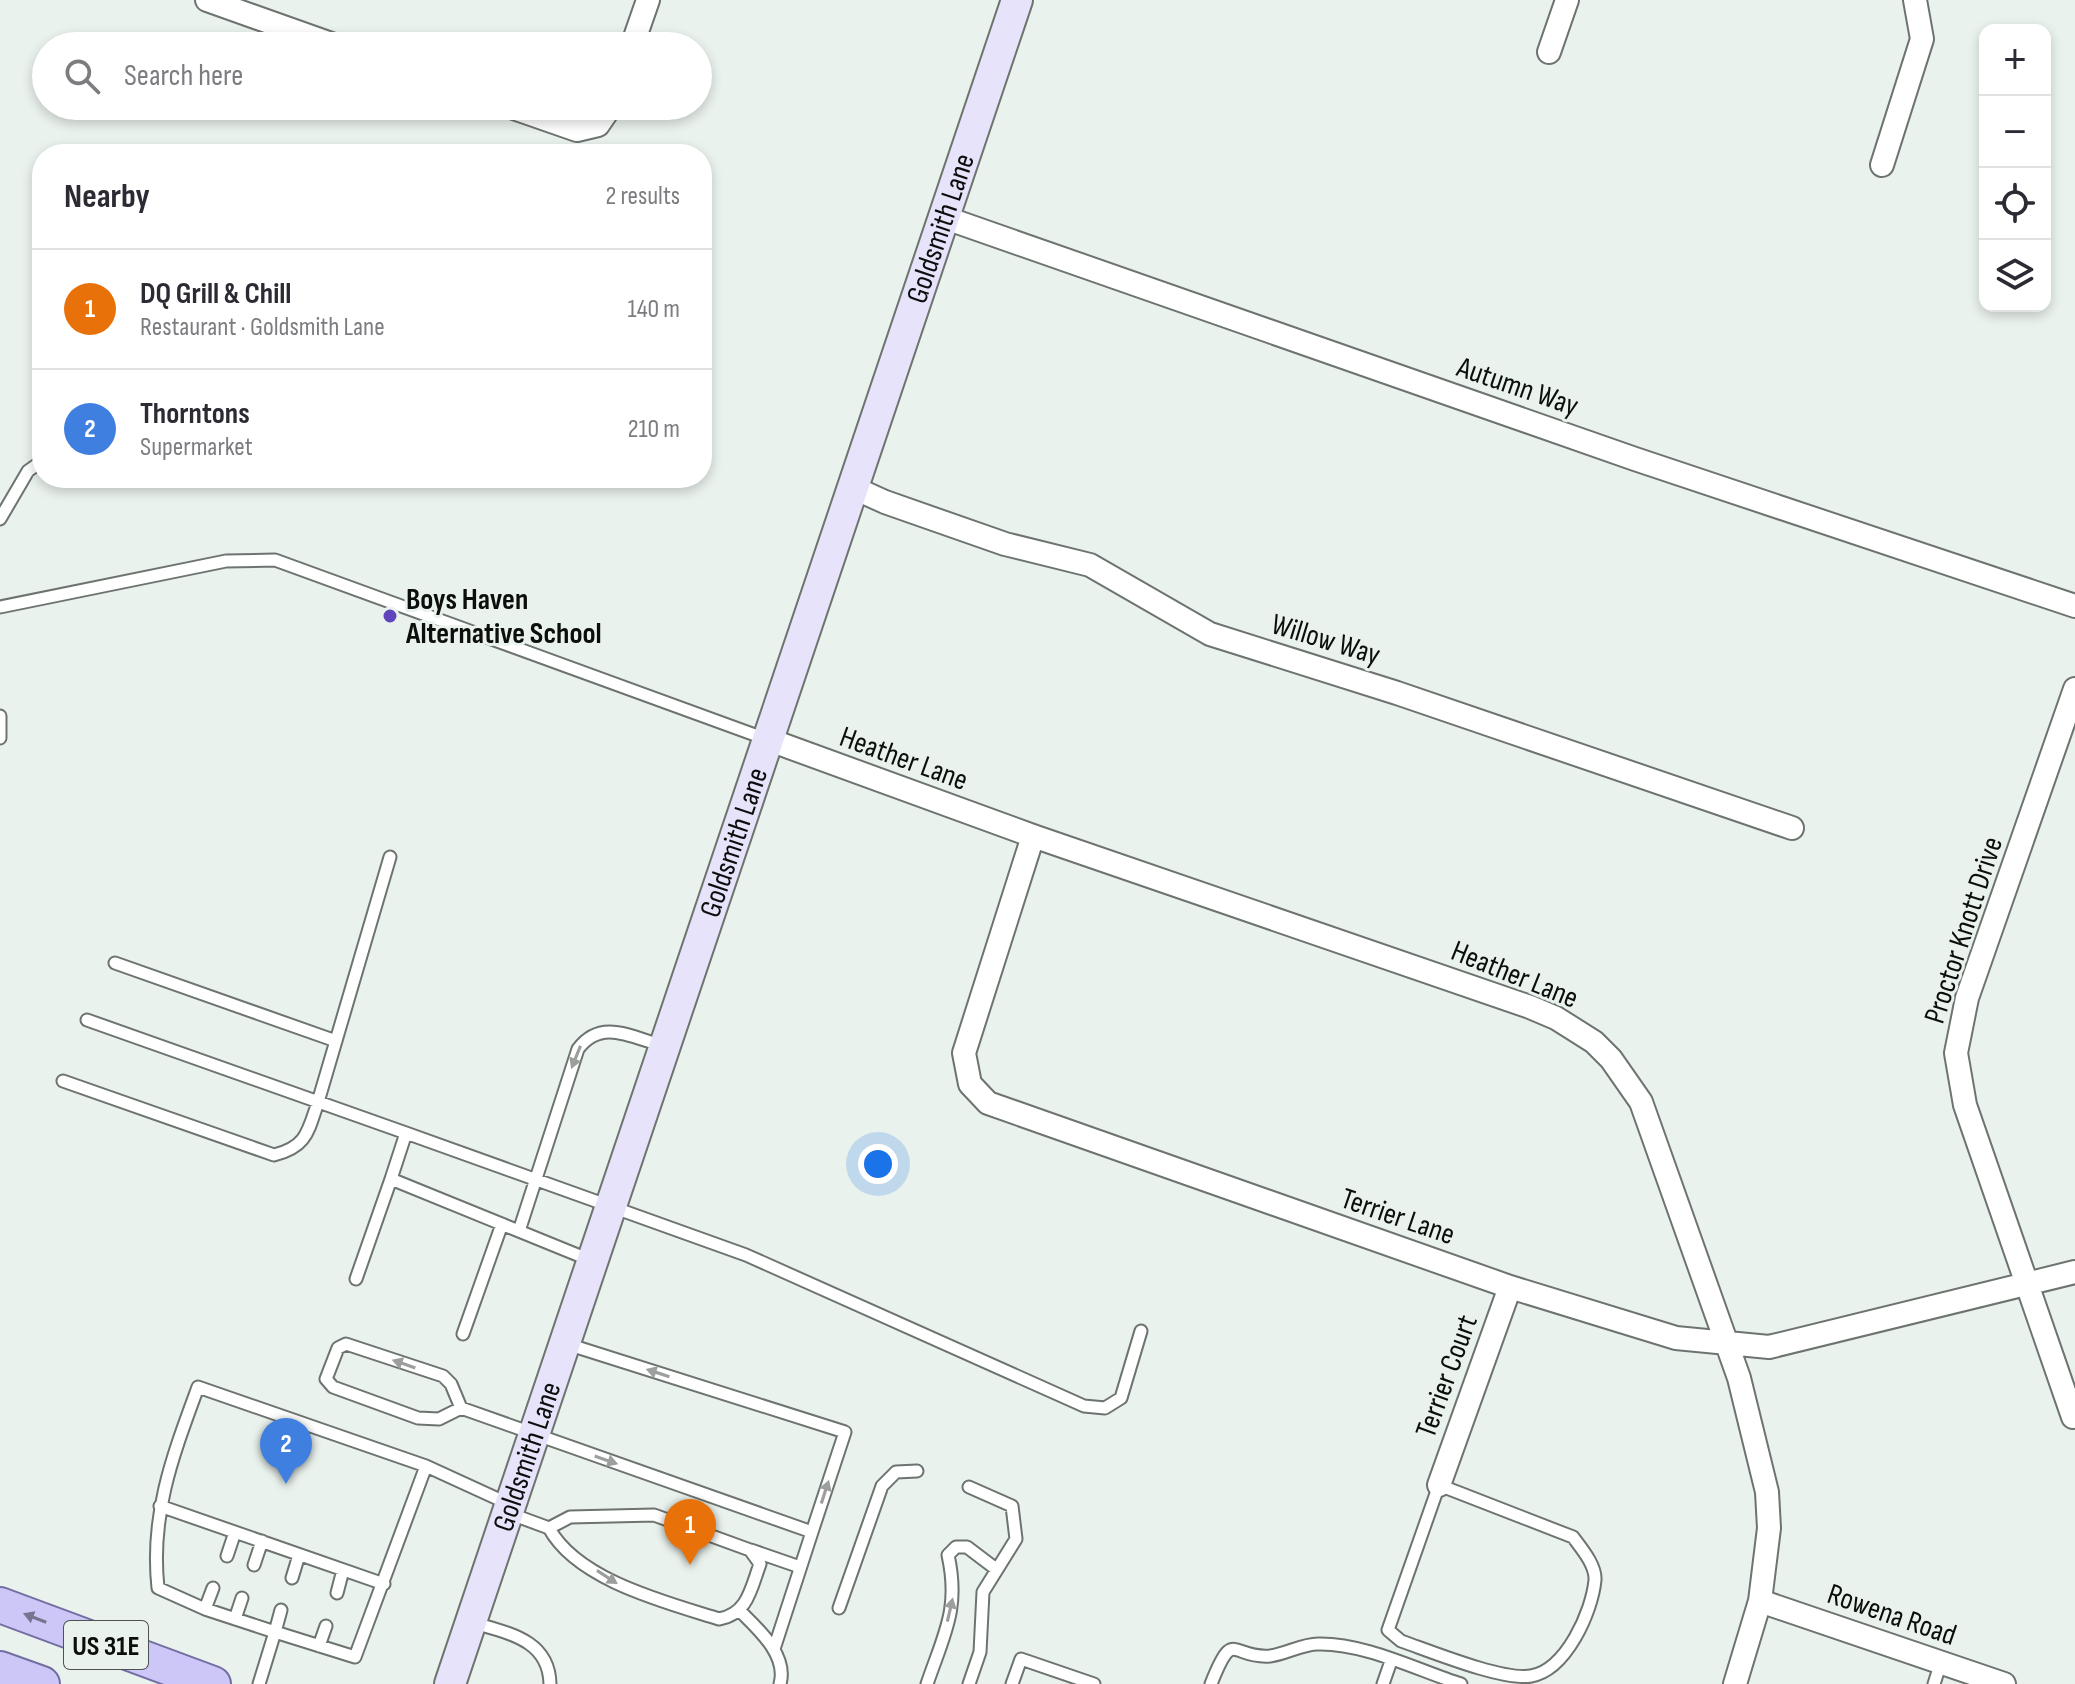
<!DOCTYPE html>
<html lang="en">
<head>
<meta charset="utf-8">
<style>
	:root { --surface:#fff; --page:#f2f2f3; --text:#2b2b33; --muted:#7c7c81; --line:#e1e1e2; --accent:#0b8043 }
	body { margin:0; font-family:"Sofia Sans Condensed",sans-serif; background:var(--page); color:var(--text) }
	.controls { position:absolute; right:24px; top:24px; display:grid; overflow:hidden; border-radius:16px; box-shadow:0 4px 12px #0003 }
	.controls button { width:72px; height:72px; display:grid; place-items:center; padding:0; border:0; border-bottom:2px solid var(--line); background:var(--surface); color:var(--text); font:40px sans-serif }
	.you { position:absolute; left:878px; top:1164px; width:28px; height:28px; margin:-20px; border:6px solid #fff; border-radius:50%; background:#1a73e8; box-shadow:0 0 0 12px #1a73e833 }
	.badge { display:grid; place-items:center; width:52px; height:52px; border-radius:50%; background:var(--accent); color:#fff; font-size:26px; font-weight:700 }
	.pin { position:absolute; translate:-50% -66px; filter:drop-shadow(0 2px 4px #0008) }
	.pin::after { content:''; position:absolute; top:42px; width:28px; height:24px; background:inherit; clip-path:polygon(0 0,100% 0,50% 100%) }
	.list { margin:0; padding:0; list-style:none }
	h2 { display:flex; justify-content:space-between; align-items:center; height:104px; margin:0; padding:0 32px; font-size:34px }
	h2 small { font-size:26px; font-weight:400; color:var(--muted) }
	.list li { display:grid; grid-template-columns:52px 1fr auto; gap:24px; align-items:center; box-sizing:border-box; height:120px; padding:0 32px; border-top:2px solid var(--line) }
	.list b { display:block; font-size:30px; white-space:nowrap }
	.list p { margin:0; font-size:26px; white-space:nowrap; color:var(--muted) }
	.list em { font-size:26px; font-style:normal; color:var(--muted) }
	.icon { flex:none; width:44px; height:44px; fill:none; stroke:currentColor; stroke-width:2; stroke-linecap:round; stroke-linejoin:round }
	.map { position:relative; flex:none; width:2075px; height:1684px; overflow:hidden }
	.search { position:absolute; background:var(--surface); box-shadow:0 4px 12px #0003; left:32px; top:32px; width:680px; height:88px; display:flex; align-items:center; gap:20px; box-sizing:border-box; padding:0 28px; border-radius:44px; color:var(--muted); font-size:30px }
	.panel { position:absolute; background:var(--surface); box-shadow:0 4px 12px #0003; left:32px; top:144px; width:680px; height:344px; border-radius:32px }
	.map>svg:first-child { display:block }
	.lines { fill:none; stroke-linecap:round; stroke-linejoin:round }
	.lane-casing { stroke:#6d746f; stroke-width:15 }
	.street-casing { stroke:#6d746f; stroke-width:26 }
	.secondary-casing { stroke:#6d746f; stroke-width:34 }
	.primary-casing { stroke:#736ea2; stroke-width:38 }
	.lane { stroke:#fff; stroke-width:11 }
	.street { stroke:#fff; stroke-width:22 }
	.secondary { stroke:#e6e3fb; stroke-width:30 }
	.primary { stroke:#cdc7f8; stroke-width:34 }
	.oneway { fill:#9d9f9e }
	.oneway2 { fill:#76748e }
	.poi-dot { fill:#5f44bc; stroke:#eaf2ed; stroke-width:3 }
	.labels { text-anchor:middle; stroke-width:6; stroke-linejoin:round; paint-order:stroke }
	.shield { fill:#eaf2ed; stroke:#4e5250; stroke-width:2 }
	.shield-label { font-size:28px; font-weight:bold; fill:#0b0e0c }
	.street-label { font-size:30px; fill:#0b0e0c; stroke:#eaf2ed }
	.poi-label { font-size:30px; font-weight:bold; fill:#0b0e0c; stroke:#eaf2ed; text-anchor:start }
</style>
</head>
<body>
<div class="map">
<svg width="2075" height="1684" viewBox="0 0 2075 1684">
	<rect width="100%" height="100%" fill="#eaf2ed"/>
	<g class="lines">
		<!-- lane casing -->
		<g class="lane-casing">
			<path id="lane" d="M 0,519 L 28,471 L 42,461
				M 0,607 L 226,561 L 275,560 L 766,739
				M 0,716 L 0,738
				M 115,963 L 336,1041
				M 87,1020 L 406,1133
				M 63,1081 L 274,1155 C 307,1147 308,1131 318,1102 L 390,857
				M 391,1179 L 406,1133 L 746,1255 L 1084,1406 L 1105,1408 L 1121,1398 L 1141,1331
				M 519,1231 L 578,1049 C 601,1018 631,1037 663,1046
				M 356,1279 L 391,1179 L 590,1260
				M 463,1334 L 502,1224
				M 461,1408 L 451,1384 L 443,1376 L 346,1344 L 338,1348 L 326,1379 L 333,1387 L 418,1418 L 439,1419 L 461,1408 L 812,1532 L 845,1432 L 567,1344
				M 426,1466 L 509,1504
				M 1439,1485 L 1573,1537 C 1581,1548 1596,1565 1595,1580 C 1592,1612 1566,1670 1531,1676 C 1503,1681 1430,1651 1401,1641 L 1388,1630 Z
				M 160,1506 L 384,1584
				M 511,1514 L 549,1528 C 577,1580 665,1602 719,1619 C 748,1614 751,1588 760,1564 L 750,1550 L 654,1515 L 570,1517 L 549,1528
				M 751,1550 L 800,1567
				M 227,1556 L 235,1532
				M 254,1565 L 262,1541
				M 292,1578 L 299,1555
				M 337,1593 L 343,1570
				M 839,1608 L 882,1486 L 896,1472 L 917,1471
				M 205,1609 L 213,1588
				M 740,1611 C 758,1629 788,1655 780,1684
				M 235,1619 L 242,1598
				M 471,1622 C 507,1633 549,1639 550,1684
				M 319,1646 L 326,1626
				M 774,1649 L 812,1532
				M 259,1684 L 275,1632 L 355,1657 L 426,1466 L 198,1387 C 173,1455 150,1514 158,1588 L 205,1609 L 275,1632 L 281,1610
				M 927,1684 C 944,1634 960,1609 948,1555 L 956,1547 L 967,1547 L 996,1569
				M 969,1684 L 980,1652 L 983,1592 L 1016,1539 L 1012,1506 L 969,1487
				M 1012,1684 L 1021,1659 L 1094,1684
				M 1211,1684 C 1234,1626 1231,1659 1270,1656 C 1286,1654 1302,1644 1318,1644 C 1365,1643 1417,1670 1461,1684
				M 1383,1684 L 1391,1661
				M 1934,1684 L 1941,1662"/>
		</g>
		<!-- street casing -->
		<g class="street-casing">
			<path id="street" d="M 207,0 L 337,46
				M 632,46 L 648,0
				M 1549,52 L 1567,0
				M 508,106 L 577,130 L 598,125 L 611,106
				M 1882,165 L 1922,39 L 1915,0
				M 943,217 L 1635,459 L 2075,606
				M 852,487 L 885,502 L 1005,544 L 1090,565 L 1210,634 L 1397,693 L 1792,828
				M 767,739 L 1033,836 L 1530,1007 L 1556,1018 L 1594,1042 L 1611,1059 L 1641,1102 L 1739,1378 L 1767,1492 L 1769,1528 L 1760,1601 L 1735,1684
				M 1033,836 L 964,1053 L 970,1084 L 988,1103 L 1510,1287 L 1676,1338 L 1769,1347 L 2075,1272
				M 2073,1417 L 1965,1105 L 1956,1053 L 1967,998 L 2075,689
				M 1439,1485 L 1510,1287
				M 1760,1601 L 2004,1684"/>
		</g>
		<!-- secondary casing -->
		<g class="secondary-casing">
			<g id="secondary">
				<path id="s1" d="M 450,1684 L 1017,0"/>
			</g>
		</g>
		<!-- primary casing -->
		<g class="primary-casing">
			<path id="primary" d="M 0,1605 L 213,1684
				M 0,1669 L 42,1684"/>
		</g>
		<!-- lane -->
		<use href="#lane" class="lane"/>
		<!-- street -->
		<use href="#street" class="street"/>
		<!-- secondary -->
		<use href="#secondary" class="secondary"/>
		<!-- primary -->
		<use href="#primary" class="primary"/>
	</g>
	<!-- one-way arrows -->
	<defs><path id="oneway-solid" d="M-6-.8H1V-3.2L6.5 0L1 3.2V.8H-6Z" transform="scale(2)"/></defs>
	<g class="oneway">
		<use href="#oneway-solid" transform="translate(576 1057) rotate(112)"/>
		<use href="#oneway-solid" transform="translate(404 1364) rotate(-161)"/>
		<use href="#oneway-solid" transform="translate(658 1373) rotate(-162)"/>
		<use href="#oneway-solid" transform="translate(606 1460) rotate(19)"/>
		<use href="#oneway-solid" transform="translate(825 1492) rotate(-72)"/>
		<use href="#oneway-solid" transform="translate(607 1577) rotate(33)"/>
		<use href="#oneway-solid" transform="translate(950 1610) rotate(-77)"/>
	</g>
	<use class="oneway2" href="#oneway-solid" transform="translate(35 1618) rotate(-159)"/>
	<!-- markers -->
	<circle class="poi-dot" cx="390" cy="616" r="8"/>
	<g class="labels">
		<!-- shield labels -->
		<rect class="shield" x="64" y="1621" width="84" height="48" rx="6"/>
		<g class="shield-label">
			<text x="106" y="1655">US 31E</text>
		</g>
		<!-- street labels -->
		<g class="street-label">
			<text dy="10" stroke="none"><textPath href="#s1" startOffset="1536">Goldsmith Lane</textPath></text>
			<text transform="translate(1518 386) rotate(19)" y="10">Autumn Way</text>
			<text transform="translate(1326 639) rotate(17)" y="10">Willow Way</text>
			<text transform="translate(904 758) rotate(20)" y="10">Heather Lane</text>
			<text dy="10" stroke="none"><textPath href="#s1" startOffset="888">Goldsmith Lane</textPath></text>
			<text transform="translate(1963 930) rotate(-72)" y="10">Proctor Knott Drive</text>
			<text transform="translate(1515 974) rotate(22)" y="10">Heather Lane</text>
			<text transform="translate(1398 1216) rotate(19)" y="10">Terrier Lane</text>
			<text transform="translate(1446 1376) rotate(-70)" y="10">Terrier Court</text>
			<text dy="10" stroke="none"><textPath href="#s1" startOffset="240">Goldsmith Lane</textPath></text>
			<text transform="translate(1892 1614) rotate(19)" y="10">Rowena Road</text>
		</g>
		<!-- poi labels -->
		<g class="poi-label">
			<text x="406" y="609">Boys Haven<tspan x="406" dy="34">Alternative School</tspan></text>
		</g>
	</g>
</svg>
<div class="controls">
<button>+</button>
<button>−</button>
<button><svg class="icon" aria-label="locate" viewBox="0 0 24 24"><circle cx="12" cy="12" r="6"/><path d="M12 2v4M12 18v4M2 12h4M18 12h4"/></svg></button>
<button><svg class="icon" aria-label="layers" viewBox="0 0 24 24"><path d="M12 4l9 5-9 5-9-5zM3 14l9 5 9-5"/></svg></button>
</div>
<div class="you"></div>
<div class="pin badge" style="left:690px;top:1565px;background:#e8710a">1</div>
<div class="pin badge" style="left:286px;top:1484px;background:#3f7fe0">2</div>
<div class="search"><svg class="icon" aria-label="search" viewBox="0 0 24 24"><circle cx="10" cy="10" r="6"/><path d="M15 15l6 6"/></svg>Search here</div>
<section class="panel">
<h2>Nearby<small>2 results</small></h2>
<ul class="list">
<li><span class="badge" style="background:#e8710a">1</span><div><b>DQ Grill &amp; Chill</b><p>Restaurant · Goldsmith Lane</p></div><em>140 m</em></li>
<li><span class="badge" style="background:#3f7fe0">2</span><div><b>Thorntons</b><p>Supermarket</p></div><em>210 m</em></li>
</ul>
</section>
</div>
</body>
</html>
